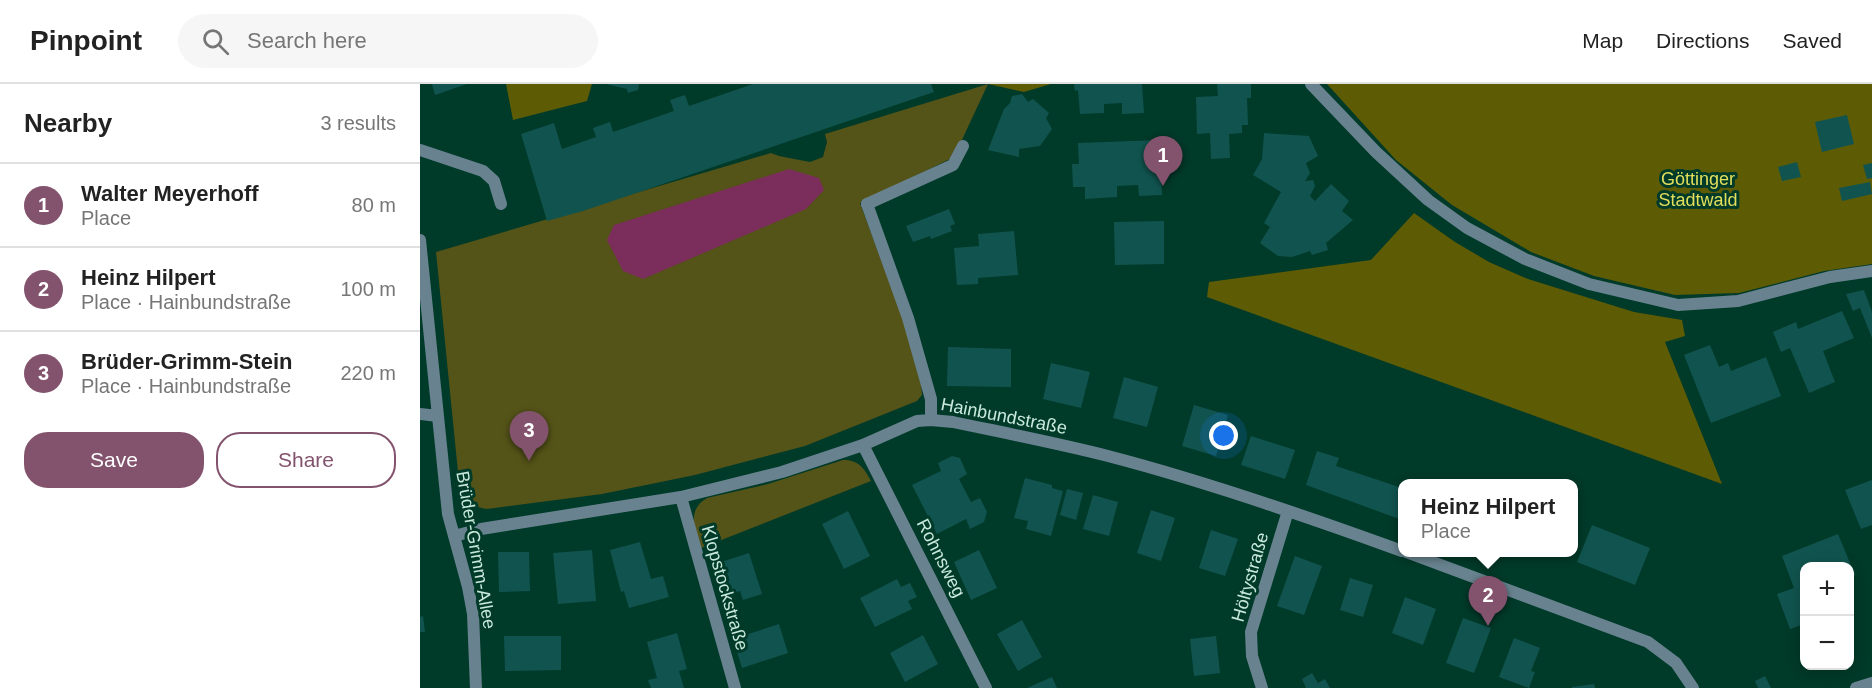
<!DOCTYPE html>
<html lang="en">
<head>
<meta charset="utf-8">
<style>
	:root { --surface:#fff; --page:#f6f6f6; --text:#222; --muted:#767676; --line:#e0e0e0; --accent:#83536d }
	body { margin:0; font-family:Arial,sans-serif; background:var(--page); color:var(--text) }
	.controls { position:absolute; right:18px; bottom:18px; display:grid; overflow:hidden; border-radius:12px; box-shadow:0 3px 15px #0003 }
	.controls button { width:54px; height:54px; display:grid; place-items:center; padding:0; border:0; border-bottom:2px solid var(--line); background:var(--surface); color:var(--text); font:30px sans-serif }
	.you { position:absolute; left:804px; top:352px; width:21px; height:21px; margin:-15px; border:4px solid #fff; border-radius:50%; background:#1a73e8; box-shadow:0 0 0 9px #1a73e833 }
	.badge { display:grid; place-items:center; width:39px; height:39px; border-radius:50%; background:var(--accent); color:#fff; font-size:20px; font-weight:700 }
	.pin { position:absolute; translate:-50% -50px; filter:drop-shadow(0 2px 3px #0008) }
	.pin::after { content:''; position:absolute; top:32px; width:21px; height:18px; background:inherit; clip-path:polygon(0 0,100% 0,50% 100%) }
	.popup { position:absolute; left:978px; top:395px; width:180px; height:78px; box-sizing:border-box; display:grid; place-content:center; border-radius:12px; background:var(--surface); filter:drop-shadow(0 2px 4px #0005); font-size:20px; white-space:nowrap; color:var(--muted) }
	.popup b { font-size:22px; color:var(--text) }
	.popup::after { content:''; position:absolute; left:50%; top:100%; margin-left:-12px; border:12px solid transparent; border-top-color:var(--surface) }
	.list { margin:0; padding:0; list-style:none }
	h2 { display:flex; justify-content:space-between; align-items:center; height:78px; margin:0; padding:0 24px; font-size:26px }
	h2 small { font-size:20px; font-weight:400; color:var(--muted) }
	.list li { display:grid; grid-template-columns:39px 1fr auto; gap:18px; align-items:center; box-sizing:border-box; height:84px; padding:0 24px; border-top:2px solid var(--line) }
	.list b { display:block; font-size:22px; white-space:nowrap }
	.list p { margin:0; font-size:20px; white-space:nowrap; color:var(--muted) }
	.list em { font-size:20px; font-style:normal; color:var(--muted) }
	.actions { display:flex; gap:12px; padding:18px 24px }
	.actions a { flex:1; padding:14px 0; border:2px solid var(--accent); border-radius:24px; text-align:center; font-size:21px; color:var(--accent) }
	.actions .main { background:var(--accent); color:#fff }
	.icon { flex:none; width:33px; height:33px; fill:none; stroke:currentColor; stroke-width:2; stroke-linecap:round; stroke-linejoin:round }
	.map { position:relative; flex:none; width:1452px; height:604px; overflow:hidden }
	header { display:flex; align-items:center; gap:36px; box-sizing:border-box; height:84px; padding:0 30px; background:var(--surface); border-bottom:2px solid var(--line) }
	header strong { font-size:28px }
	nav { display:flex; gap:33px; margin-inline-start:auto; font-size:21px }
	.search { width:420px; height:54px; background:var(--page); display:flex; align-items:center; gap:15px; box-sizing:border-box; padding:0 21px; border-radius:33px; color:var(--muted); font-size:22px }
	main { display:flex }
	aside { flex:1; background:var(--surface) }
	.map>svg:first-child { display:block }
	.green { fill:#545318 }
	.forest { fill:#5e5b05 }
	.water { fill:#7b2d5b }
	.building { fill:#11544f }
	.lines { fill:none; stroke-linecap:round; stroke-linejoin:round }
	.service { stroke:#68838f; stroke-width:12 }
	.minor { stroke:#68838f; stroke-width:12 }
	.tertiary { stroke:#68838f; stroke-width:12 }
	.labels { text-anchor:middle; stroke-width:6; stroke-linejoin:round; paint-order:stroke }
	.park-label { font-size:18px; fill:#e3df5d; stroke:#003a29 }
	.street-label { font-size:18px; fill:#c8e9db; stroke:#003a29 }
</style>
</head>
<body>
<header>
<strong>Pinpoint</strong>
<div class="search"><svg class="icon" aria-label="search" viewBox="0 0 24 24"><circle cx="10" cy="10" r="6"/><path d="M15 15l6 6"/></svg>Search here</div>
<nav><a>Map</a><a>Directions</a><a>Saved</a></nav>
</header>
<main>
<aside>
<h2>Nearby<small>3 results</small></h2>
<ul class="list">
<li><span class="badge">1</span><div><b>Walter Meyerhoff</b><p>Place</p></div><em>80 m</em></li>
<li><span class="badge">2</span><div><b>Heinz Hilpert</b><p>Place · Hainbundstraße</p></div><em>100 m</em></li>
<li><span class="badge">3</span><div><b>Brüder-Grimm-Stein</b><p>Place · Hainbundstraße</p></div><em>220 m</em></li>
</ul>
<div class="actions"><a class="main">Save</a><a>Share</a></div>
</aside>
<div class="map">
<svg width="1452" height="604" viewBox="0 0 1452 604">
	<rect width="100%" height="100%" fill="#003a29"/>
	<!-- green -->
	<path class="green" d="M 568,0 L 534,73 L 440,119 L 483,235 L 501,299 L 502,311 L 497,317 L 385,362 L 275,391 L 182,410 L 67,425 C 54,423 47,419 40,408 L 16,168 L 351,69 L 359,72 L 390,78 L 403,73 L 407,58 L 405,50 Z
		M 423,376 C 439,376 444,384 451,397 L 281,464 C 275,446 266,426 287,414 L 348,400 Z"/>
	<!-- forest -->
	<path class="forest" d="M 86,0 L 172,0 L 167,17 L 93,36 Z
		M 568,0 L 631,0 L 604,8 Z
		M 907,0 L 1452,0 L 1452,180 L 1404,187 L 1319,209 L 1255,211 L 1174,192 L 1111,168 L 1032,121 L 976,76 Z
		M 994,129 L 1035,158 L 1069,178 L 1108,195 L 1214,228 L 1262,236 L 1265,252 L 1245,258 L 1302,400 L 787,213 L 789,198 L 951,176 Z"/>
	<!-- water -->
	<path class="water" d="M 369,85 L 399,94 L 404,106 L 386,125 L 223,195 L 203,187 L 187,156 L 194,141 Z"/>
	<!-- building -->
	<path class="building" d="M 12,0 L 47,0 L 15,11 Z
		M 186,0 L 219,0 L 218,6 L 208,9 L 207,5 Z
		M 333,0 L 511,0 L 514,8 L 163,127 L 127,137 L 101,50 L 134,39 L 142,65 L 176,53 L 173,44 L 190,38 L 193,48 L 254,27 L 250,16 L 265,11 L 269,22 Z
		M 654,0 L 722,0 L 724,29 L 702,30 L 702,19 L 684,20 L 684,29 L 660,30 L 658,6 L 655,7 Z
		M 797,0 L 831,0 L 831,14 L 827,14 L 828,41 L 822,41 L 822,49 L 809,50 L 810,74 L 791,75 L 790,49 L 777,50 L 776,13 L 798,12 Z
		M 602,10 L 608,18 L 613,15 L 629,29 L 626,34 L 632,45 L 620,62 L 599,65 L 599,73 L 568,66 L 584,25 L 590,19 L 592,12 Z
		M 1427,31 L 1434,60 L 1402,68 L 1395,38 Z
		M 844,49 L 889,52 L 898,72 L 886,79 L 890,89 L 885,97 L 893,96 L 895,102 L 890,112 L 895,117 L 911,100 L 929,117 L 922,127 L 933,136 L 906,159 L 908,166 L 892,171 L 890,167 L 872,173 L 858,172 L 840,159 L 850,143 L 844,139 L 861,108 L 833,91 L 842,75 Z
		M 740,56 L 742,111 L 719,112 L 718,101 L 697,102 L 697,113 L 665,115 L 665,103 L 653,103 L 652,80 L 659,80 L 658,59 Z
		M 1377,78 L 1381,93 L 1362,97 L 1358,83 Z
		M 1452,79 L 1452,94 L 1447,95 L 1443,81 Z
		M 1450,98 L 1452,110 L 1422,117 L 1419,104 Z
		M 529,125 L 535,140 L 530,142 L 532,147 L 511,155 L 510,152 L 493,158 L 486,142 Z
		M 744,137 L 744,180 L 695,181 L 694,138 Z
		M 594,147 L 598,191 L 558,194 L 558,200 L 537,201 L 534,164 L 559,162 L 558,150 Z
		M 1444,206 L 1452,228 L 1452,254 L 1440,224 L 1433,227 L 1426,210 Z
		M 1422,227 L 1434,254 L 1403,267 L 1415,298 L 1389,309 L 1370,264 L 1361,268 L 1353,248 L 1376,238 L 1378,245 Z
		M 1290,261 L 1299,283 L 1308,279 L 1311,287 L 1346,273 L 1361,312 L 1291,339 L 1264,271 Z
		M 528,263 L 591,265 L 591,303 L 527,302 Z
		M 631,279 L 670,288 L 661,324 L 623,315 Z
		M 704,293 L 738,303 L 727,343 L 693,334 Z
		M 774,321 L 808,331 L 796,372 L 762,362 Z
		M 831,352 L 875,366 L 865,395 L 821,381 Z
		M 897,367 L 919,374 L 916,382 L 982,404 L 982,436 L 886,401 Z
		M 532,372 L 540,374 L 547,390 L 539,395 L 551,418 L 560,414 L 567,428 L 564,438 L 550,445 L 546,435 L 517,450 L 492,401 L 521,387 L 518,379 Z
		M 605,394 L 632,401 L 632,404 L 643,407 L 631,452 L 606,445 L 608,437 L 594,434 Z
		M 1452,396 L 1452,441 L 1441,445 L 1425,406 Z
		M 647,405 L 663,409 L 656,436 L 640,431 Z
		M 673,411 L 698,418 L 689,452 L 663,445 Z
		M 731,426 L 755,434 L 741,477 L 717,469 Z
		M 428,427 L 450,472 L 424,485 L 402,440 Z
		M 1172,441 L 1230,464 L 1215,501 L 1157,478 Z
		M 791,446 L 818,455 L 805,492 L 779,484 Z
		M 1418,450 L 1435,491 L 1430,493 L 1430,482 L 1384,482 L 1384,540 L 1370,545 L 1357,510 L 1374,504 L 1362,472 Z
		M 220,458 L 231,495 L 243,492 L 249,513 L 209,524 L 204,507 L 201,508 L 190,466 Z
		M 172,466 L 176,517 L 138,520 L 133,469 Z
		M 559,466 L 577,504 L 551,516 L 534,478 Z
		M 78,468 L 109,468 L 110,507 L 79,508 Z
		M 329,469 L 342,510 L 323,516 L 320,507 L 310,510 L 306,498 L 301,499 L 295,480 Z
		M 875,472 L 902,482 L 884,531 L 857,522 Z
		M 930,494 L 953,501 L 943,533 L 920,526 Z
		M 477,495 L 481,503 L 490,499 L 497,513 L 488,517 L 492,525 L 455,543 L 440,514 Z
		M 985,513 L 1016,525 L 1003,561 L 972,549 Z
		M 3,532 L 5,548 L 0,548 L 0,533 Z
		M 1043,534 L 1071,544 L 1054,589 L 1026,579 Z
		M 602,536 L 622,573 L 598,587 L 577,550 Z
		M 359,540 L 368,569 L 322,584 L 313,555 Z
		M 257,549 L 267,585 L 259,587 L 264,604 L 231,604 L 228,596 L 237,594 L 227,558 Z
		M 503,551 L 518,580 L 485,598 L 470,569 Z
		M 84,552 L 141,552 L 141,586 L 85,587 Z
		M 796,552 L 800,589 L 774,592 L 770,555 Z
		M 1094,554 L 1120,564 L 1111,587 L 1115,588 L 1109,604 L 1079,593 Z
		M 892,589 L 898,599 L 905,595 L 910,604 L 886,604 L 882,595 Z
		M 1345,592 L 1351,604 L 1338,604 L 1335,597 Z
		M 632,593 L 637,604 L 607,604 Z
		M 1174,600 L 1175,604 L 1152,604 L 1152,603 Z"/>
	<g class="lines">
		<!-- service -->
		<path class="service" d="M 0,66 L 63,87 L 74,97 L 81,120
			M 447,120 L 533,81 L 543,62"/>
		<!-- minor -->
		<path class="minor" d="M 447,120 L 488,234 L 511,315 L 511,336
			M 0,156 L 28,430 L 48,503 L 53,530 L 56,604
			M 0,330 L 18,332
			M 443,361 L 566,604
			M 261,413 L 315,604
			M 34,452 L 61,445 L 261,413 L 362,388 L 443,361 L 497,337 L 511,336 L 533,338 C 585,349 637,359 688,372 C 788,398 886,432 982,467
			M 986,468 L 1228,558 L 1256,579 L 1273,604
			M 842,604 L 832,572 L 831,548 L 868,427"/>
		<!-- tertiary -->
		<path class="tertiary" d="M 891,0 L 956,68 L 1008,116 L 1047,144 L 1105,175 L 1169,200 L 1258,221 L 1318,217 L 1410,193 L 1452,187
			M 1436,604 L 1452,599"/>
	</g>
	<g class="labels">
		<!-- park labels -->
		<g class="park-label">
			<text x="1278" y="101">Göttinger<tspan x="1278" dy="21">Stadtwald</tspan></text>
		</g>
		<!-- street labels -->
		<g class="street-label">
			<text transform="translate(584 332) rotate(11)" y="6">Hainbundstraße</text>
			<text transform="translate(56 466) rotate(80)" y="6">Brüder-Grimm-Allee</text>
			<text transform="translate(521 474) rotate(63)" y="6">Rohnsweg</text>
			<text transform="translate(830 493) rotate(-74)" y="6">Höltystraße</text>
			<text transform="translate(305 504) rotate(74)" y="6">Klopstockstraße</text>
		</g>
	</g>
</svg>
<div class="controls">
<button>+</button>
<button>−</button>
</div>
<div class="you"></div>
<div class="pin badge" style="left:743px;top:102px">1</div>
<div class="pin badge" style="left:1068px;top:542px">2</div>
<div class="popup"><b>Heinz Hilpert</b>Place</div>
<div class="pin badge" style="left:109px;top:377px">3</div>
</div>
</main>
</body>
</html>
